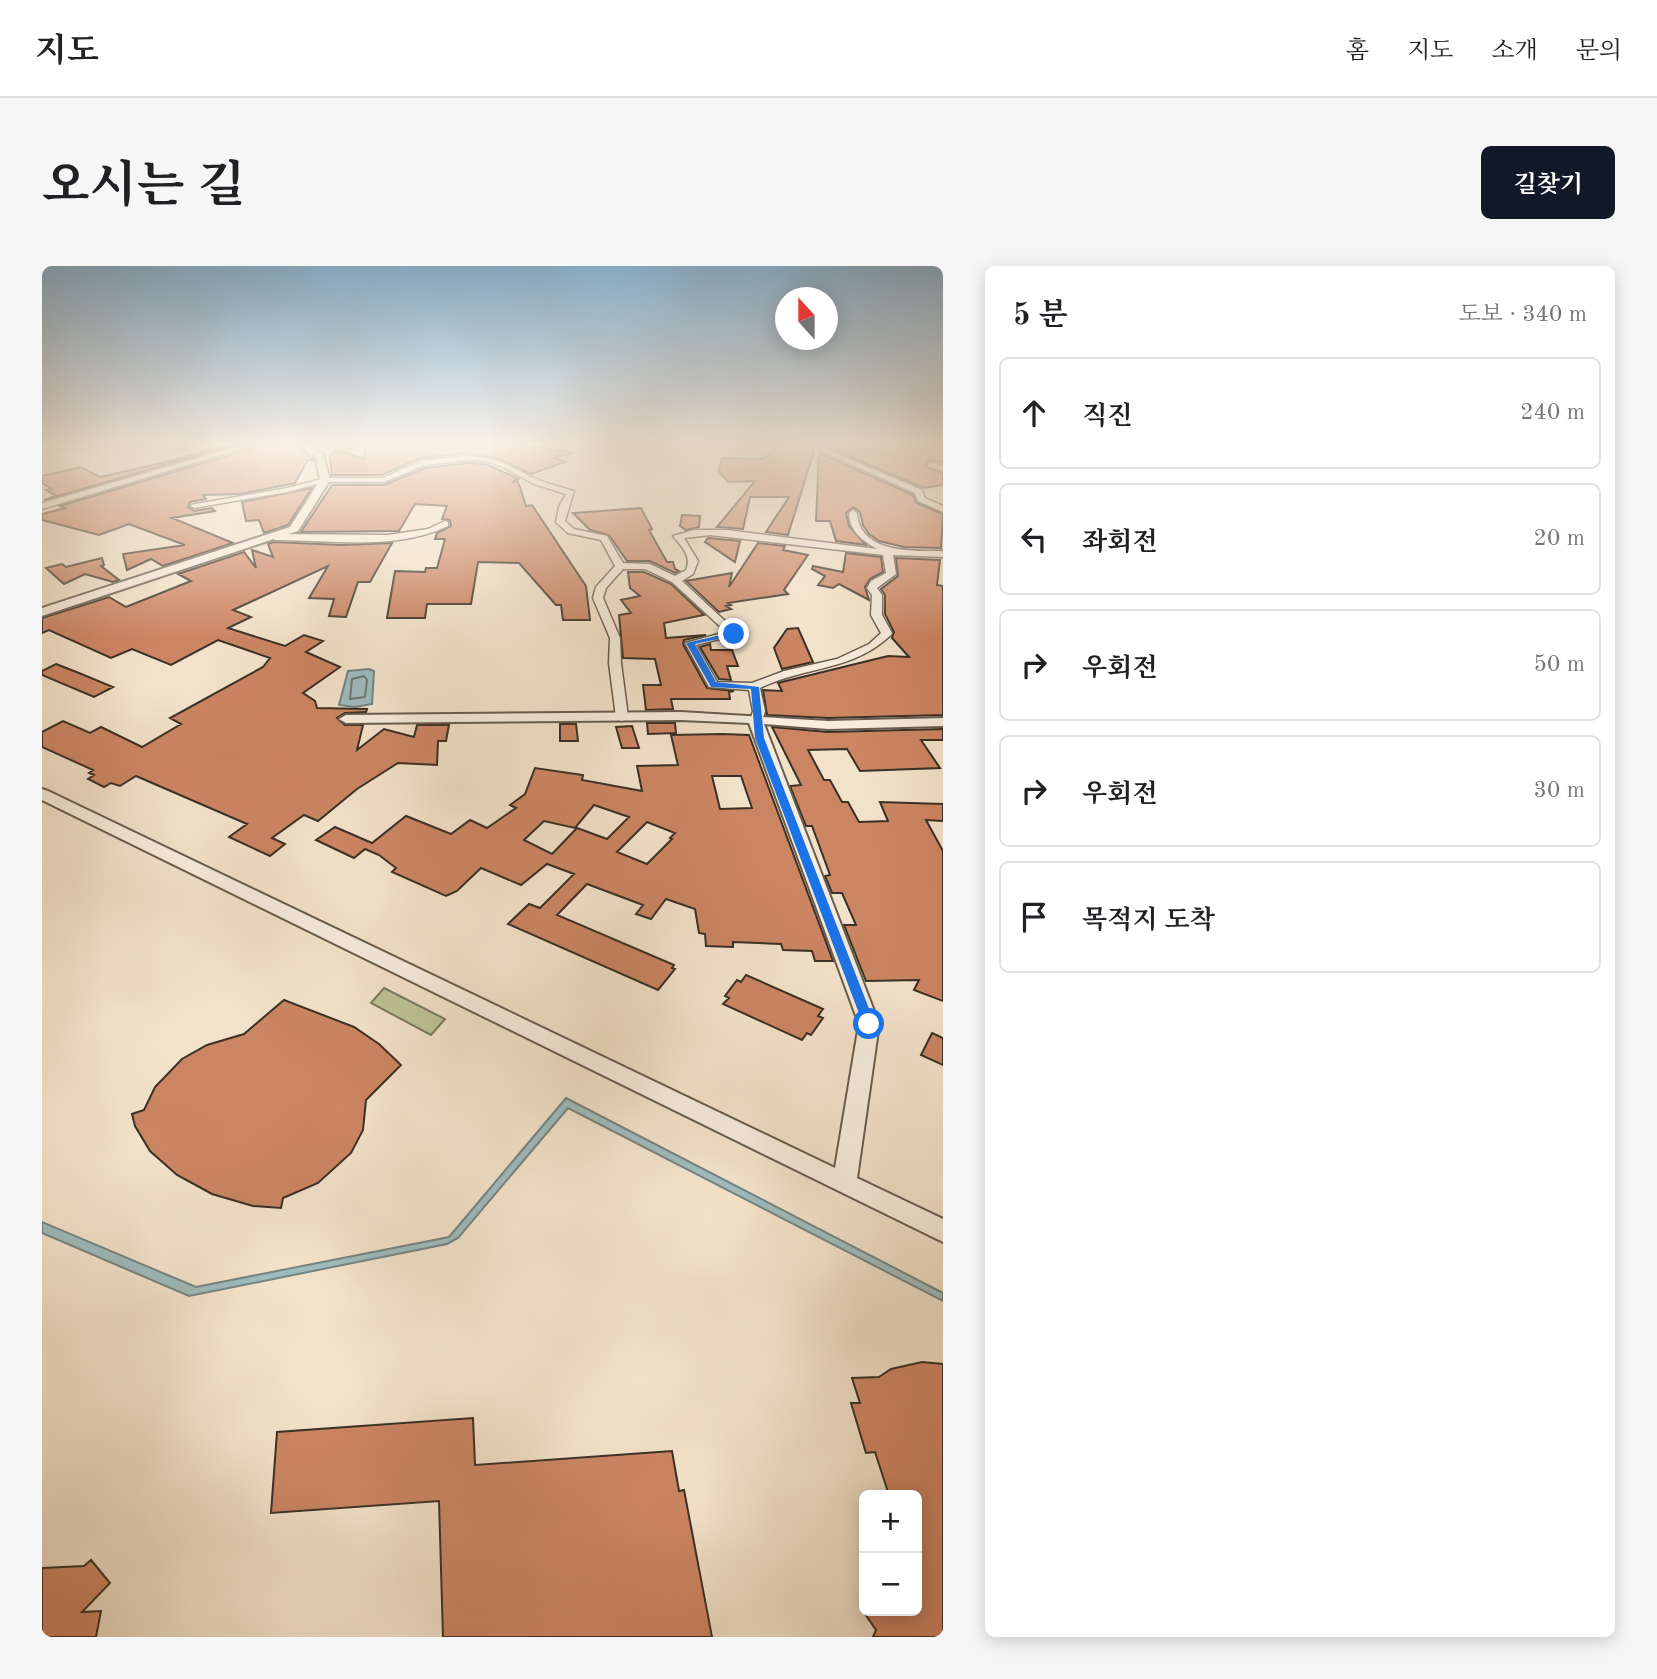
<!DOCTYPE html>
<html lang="ko">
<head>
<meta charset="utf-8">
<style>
	:root { --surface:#fff; --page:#f6f6f6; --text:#202124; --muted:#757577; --line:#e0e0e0; --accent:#111827 }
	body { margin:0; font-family:"Old Standard TT","Noto Serif KR",serif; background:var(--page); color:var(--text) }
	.controls { position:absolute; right:21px; bottom:21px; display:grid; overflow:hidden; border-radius:10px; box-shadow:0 4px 18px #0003 }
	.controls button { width:63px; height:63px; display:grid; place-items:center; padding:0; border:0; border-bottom:2px solid var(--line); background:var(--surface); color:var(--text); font:35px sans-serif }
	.compass { position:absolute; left:733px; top:21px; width:63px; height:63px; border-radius:50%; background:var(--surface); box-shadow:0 4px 18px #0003; rotate:339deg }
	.stop { position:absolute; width:21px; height:21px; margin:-16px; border:5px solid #1a73e8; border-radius:50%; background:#fff }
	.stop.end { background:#1a73e8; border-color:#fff; box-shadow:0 2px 7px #0008 }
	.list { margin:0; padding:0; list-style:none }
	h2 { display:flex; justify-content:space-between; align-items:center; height:91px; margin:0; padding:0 28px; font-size:30px }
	h2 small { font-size:23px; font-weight:400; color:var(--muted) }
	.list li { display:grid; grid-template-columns:46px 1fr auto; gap:21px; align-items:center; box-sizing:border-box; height:112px; margin:0 14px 14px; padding:0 14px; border:2px solid var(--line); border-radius:10px }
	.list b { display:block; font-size:26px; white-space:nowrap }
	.list em { font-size:23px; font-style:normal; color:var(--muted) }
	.icon { flex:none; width:38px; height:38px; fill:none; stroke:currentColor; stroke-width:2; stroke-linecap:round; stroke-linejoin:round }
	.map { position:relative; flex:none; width:901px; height:1371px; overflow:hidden; border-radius:10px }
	header { display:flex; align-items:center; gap:42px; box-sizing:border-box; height:98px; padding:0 35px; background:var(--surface); border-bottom:2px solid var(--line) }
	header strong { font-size:33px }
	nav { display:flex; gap:38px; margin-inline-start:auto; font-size:24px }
	.intro { display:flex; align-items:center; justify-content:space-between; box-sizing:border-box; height:168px; padding:0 42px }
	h1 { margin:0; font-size:49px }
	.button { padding:18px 32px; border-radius:10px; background:var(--accent); color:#fff; font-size:24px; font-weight:700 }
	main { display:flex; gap:42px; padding:0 42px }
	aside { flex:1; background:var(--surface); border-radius:10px; box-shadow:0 4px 18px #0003 }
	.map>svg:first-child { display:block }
	.green { fill:#bdc396; stroke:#7b7a5e; stroke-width:2 }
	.water { fill:#9ebcbf; stroke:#768482; stroke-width:2 }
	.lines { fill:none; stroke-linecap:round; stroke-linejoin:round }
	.shore { stroke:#6c7672; stroke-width:2 }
	.stream { stroke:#768482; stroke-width:2.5 }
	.building { fill:#cc8563; stroke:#393026; stroke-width:2; fill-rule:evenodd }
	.minor-casing { stroke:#685c4f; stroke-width:3 }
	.tertiary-casing { stroke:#685c4f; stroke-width:4 }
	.minor { fill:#f7ecdd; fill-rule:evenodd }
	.tertiary { fill:#f7ecdd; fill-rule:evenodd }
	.route { fill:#1a73e8 }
</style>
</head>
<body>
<header>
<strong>지도</strong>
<nav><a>홈</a><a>지도</a><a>소개</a><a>문의</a></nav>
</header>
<div class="intro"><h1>오시는 길</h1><a class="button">길찾기</a></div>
<main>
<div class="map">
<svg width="901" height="1371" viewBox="0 0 901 1371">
	<rect width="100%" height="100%" fill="#f3e2ca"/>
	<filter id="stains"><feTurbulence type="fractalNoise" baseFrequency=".00286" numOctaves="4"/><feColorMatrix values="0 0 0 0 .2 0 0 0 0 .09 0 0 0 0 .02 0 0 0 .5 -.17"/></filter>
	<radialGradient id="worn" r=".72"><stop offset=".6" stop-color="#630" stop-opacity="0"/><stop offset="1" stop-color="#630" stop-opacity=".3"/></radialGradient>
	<!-- green -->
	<path class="green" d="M 342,722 L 403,753 L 389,769 L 329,737 Z"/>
	<!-- water -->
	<path class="water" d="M 327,403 L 332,405 L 330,438 L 313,441 L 297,439 L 306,405 Z
		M 524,832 L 901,1027 L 901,1035 L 526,842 L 416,972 L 405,978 L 147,1030 L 0,967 L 0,956 L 154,1021 L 407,971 Z"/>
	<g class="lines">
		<!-- shore -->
		<path class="shore" d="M 322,410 L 325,414 L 323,431 L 308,433 L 310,413 Z"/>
		<!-- stream -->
		<path class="stream" d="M 0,185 L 53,181 L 140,183"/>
	</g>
	<!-- building -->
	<path class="building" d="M 179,180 L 189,180 L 2,234 L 14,230 L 4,224 L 10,223 L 0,217 L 0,210 L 39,201 L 58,211 L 129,195 Z
		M 211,180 L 255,180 L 272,194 L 266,194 L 253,217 L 198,228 L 161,229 L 164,233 L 148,236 L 146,241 L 152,245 L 170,242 L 173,245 L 130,252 L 191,277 L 121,300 L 109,293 L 85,304 L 81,288 L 143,279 L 87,258 L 57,269 L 0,254 L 0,248 L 23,242 L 18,240 L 209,183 Z
		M 323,180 L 456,180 L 476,184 L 492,180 L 530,187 L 513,192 L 523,196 L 489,208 L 457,193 L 425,187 L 378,192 L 340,209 L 290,209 L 288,189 L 298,185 L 322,193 Z
		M 734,180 L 765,180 L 772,185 L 746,269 L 724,266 L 747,231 L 708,231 L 701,263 L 675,261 L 713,215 L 686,216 L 676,204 L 681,192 L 716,193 L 724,191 Z
		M 783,180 L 792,180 L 801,184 L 831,180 L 901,180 L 901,197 L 887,193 L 883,201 L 901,207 L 901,219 L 882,222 Z
		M 777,187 L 871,229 L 875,237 L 901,248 L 899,282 L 862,281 L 837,275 L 827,268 L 821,259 L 818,246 L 811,241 L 804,247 L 807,260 L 824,279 L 794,275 L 788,255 L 774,255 Z
		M 425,197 L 444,198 L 477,213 L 470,216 L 475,215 L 478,221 L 484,240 L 490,239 L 544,320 L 548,354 L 521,354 L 519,339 L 514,339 L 477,297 L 436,296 L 429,338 L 385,338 L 383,352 L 345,352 L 353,305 L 383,306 L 384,302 L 395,302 L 403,273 L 393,273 L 395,267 L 409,260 L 408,254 L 400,253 L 405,240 L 373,238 L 357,265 L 259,266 L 290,219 L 342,219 L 384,202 Z
		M 270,222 L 246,259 L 222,267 L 217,254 L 204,255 L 200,236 Z
		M 599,242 L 610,263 L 607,264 L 625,296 L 631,296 L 633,303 L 637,305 L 633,307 L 608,295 L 585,295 L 567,269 L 548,264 L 531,247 Z
		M 640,249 L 658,250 L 657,261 L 644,264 L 638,260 Z
		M 666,272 L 698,275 L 693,296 L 663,276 Z
		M 231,276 L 299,279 L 350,277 L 328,316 L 316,316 L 304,351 L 287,350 L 292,333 L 267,332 L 286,300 L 191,344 L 209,351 L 186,362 L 243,380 L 262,369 L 281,375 L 264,386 L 298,401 L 261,427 L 273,435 L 275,442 L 325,443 L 324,446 L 303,447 L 295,452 L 303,459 L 321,459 L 315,484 L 342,463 L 372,471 L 375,459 L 407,459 L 404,475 L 396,475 L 395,499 L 356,497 L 315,523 L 276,555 L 262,549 L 230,572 L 243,578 L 228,590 L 187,571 L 205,558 L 94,510 L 78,520 L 69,517 L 62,521 L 46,513 L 52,509 L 47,507 L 51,504 L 0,481 L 0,466 L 21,455 L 48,467 L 59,461 L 100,481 L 139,458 L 128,452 L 221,401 L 228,392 L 176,374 L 129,399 L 90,383 L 69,392 L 7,364 L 0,367 L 0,352 L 67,331 L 84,341 L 149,315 L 136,308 L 202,286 L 214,302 L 210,284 L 231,291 L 226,278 Z
		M 716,277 L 743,280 L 741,284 L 766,289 L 742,324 L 746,328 L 686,337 L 689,339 L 684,340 L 689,343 L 677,346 L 644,315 L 690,307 L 687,321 Z
		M 804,287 L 839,291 L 841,306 L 828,313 L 823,321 L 827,334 L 797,318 L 791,322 L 776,319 L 783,310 L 770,303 L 771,300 L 801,306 Z
		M 60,292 L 62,299 L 59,300 L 77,314 L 71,316 L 43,308 L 22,318 L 4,302 L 20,298 L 24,301 Z
		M 854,292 L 898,294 L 895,319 L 901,320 L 901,449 L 786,452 L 725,449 L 721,424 L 740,425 L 736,417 L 846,390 L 867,391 L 850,372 L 852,366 L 843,348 L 843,329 L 839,323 L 856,310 Z
		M 586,306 L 602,306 L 629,318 L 662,349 L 622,357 L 624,372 L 664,369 L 642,374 L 641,378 L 665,422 L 692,425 L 687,426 L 688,433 L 629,433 L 631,443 L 604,444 L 601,419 L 619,419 L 613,393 L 581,392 L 577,349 L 589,347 L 579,334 L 598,330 L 588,322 Z
		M 756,362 L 771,396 L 740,403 L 732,382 L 745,363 Z
		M 668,378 L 669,384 L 690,384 L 696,400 L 685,400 L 689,414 L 677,413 L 658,381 Z
		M 14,398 L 37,407 L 71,421 L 52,431 L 0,409 L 0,405 Z
		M 605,457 L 633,457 L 634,467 L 606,468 Z
		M 518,458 L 534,458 L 536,475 L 518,475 Z
		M 590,460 L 597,482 L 580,482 L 574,461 Z
		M 730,461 L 786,466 L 901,463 L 901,474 L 879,474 L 898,502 L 818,505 L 805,483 L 766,484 L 782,514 L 788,514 L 800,536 L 806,536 L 817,556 L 846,555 L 838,536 L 901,538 L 901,555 L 884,554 L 901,585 L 901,735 L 872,724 L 877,714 L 824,715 L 802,659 L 814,659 L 800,627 L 790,627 L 783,610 L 788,609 L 770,560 L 764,560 L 748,520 L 759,519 Z
		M 681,468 L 707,469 L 791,695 L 773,695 L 770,685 L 741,684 L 739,678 L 691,676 L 691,681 L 664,680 L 663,668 L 657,667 L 653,643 L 624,633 L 609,653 L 594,648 L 601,639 L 545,618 L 515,649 L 632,699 L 630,702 L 633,703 L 616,724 L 466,658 L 487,638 L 498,642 L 532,608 L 505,598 L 479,619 L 439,602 L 415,625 L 404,630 L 350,606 L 354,602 L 337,589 L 323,583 L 312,592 L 274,574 L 293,561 L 330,577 L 364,550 L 409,568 L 428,554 L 445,562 L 474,542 L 468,539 L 483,528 L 493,502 L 541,509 L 540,514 L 600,525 L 595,500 L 636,499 L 629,469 ZM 670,510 L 699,510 L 710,542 L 678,543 ZM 552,539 L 587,551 L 565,573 L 535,562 L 510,588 L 482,574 L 502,555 L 533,562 ZM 605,556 L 633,567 L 628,572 L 630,573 L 605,598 L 575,586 Z
		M 704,709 L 781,743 L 776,750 L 781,752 L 769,769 L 765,767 L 760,774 L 681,738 L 687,732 L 683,730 L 695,714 L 699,716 Z
		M 242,734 L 312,761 L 337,778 L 359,799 L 324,834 L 321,864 L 309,887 L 276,917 L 241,932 L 239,942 L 211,940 L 170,928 L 135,909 L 108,885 L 93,860 L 90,848 L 102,844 L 113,821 L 140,793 L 165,779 L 202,768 Z
		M 890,767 L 901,772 L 901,799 L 879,789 Z
		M 880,1096 L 901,1098 L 901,1371 L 831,1371 L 834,1364 L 821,1345 L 875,1345 L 875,1229 L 847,1229 L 833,1186 L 824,1187 L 809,1137 L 818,1137 L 810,1112 L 837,1111 L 849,1103 Z
		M 431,1152 L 433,1199 L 630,1185 L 637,1225 L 642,1224 L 670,1371 L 401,1371 L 397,1235 L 229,1247 L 235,1166 Z
		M 49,1294 L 68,1317 L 40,1346 L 59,1345 L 54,1371 L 0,1371 L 0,1302 L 42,1300 Z"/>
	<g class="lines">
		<!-- minor casing -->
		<g class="minor-casing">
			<path id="minor" d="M 197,180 L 208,180 L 0,243 L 0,237 Z
				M 768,180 L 777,180 L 880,224 L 883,232 L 901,240 L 901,246 L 876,235 L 873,227 Z
				M 425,190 C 462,192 468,202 499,215 C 510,219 521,222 532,225 L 523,255 L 532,263 L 565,270 L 581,297 L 608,298 L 633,310 L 644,304 C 650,290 640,281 631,270 L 652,264 L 685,264 L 835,283 C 820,274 808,266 807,247 L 811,244 L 815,247 C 818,288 871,285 901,285 L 901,291 L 851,289 L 854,308 L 835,322 L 840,329 L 840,349 L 850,367 L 849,369 C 810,406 763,400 718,422 L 723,445 L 720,455 L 714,459 L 708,455 L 711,445 L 707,424 L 667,421 L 643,377 L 684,366 L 630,316 L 603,303 L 581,303 L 564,322 L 561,332 L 578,372 L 579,397 L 586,451 L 580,455 L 574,451 L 567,397 L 568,372 L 551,332 L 554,321 L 573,300 L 559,274 L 526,267 L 514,256 L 517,241 L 524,228 L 492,218 L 459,200 L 444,195 L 425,194 L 383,199 L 342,216 L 283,216 L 245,226 L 152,242 L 148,239 L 245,222 L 283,212 L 341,212 L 378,195 ZM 668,269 L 841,289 L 844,307 L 829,315 L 825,322 L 830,329 L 829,349 L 839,367 L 827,378 L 795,393 L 742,405 L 710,417 L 675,416 L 654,379 L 697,368 L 640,315 L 651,308 L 656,295 L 642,272 Z
				M 888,196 L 901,200 L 901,205 L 885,200 Z
				M 403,255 L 406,256 L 406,260 C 354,285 289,274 233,274 L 228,271 L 233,268 L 346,269 L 386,263 Z"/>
		</g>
		<!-- tertiary casing -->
		<g class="tertiary-casing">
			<path id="tertiary" d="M 257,180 L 267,180 L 281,188 L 288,214 L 256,265 L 0,350 L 0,342 L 248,261 L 278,214 L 274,191 Z
				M 639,446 L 786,455 L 901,452 L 901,460 L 786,463 L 722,458 L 837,758 L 815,912 L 901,953 L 901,976 L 0,534 L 0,523 L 6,525 L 793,902 L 817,758 L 707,457 L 639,454 L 304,457 L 297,453 L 304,449 Z"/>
		</g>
		<!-- minor -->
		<use href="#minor" class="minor"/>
		<!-- tertiary -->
		<use href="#tertiary" class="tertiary"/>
	</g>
	<!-- sky -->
	<linearGradient id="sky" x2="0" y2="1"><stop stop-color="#8ab7d8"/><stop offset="0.48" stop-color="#faf2e7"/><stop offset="1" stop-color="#faf2e7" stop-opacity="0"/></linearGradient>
	<rect width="901" height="372" fill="url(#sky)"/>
	<!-- route -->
	<path class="route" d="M 692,366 L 695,369 L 653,378 L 674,416 L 717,421 L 722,472 L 833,758 L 831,761 L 822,761 L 821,758 L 713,472 L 709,423 L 669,421 L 644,377 Z"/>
	<rect width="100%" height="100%" filter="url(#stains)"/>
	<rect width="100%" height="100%" fill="url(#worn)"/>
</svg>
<div class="controls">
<button>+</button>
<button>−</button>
</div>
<svg class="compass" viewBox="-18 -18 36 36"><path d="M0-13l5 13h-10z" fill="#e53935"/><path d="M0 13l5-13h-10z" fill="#757577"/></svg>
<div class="stop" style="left:827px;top:758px"></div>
<div class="stop end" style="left:692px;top:368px"></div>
</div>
<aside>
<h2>5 분<small>도보 · 340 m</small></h2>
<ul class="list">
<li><svg class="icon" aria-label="ahead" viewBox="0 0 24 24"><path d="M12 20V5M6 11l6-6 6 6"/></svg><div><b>직진</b></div><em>240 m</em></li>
<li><svg class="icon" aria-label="left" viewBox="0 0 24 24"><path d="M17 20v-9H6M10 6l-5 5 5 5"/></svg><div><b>좌회전</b></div><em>20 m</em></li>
<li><svg class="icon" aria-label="right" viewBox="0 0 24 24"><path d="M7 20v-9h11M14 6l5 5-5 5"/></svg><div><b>우회전</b></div><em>50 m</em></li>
<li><svg class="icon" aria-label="right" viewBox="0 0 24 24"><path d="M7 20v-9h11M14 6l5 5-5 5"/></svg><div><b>우회전</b></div><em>30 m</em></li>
<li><svg class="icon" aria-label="arrive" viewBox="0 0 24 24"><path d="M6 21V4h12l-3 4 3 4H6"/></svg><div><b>목적지 도착</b></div></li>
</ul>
</aside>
</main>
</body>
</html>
